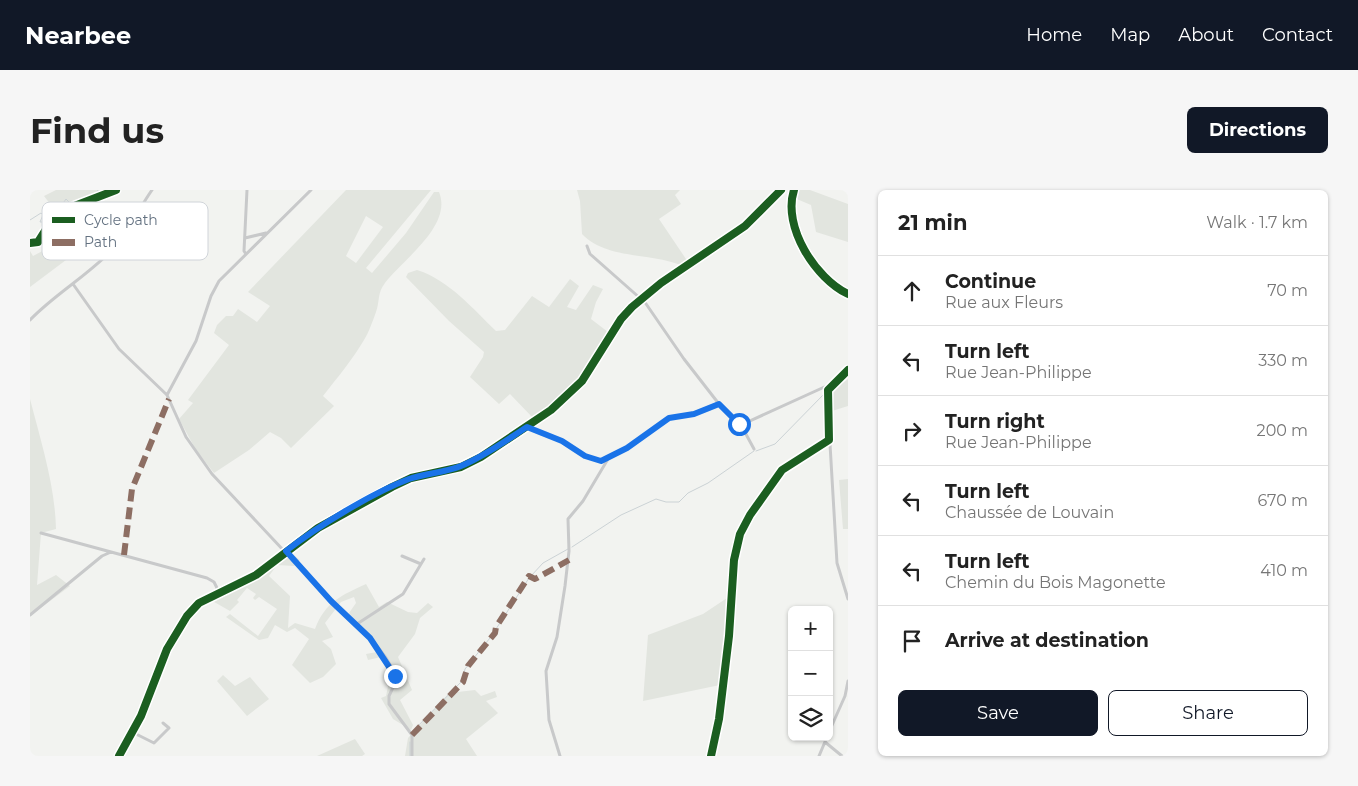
<!DOCTYPE html>
<html lang="en">
<head>
<meta charset="utf-8">
<style>
	:root { --surface:#fff; --page:#f6f6f6; --text:#222; --muted:#767676; --line:#e0e0e0; --accent:#111827 }
	body { margin:0; font-family:Montserrat,sans-serif; background:var(--page); color:var(--text) }
	.controls { position:absolute; right:15px; bottom:15px; display:grid; overflow:hidden; border-radius:8px; box-shadow:0 1px 4px #0004 }
	.controls button { width:45px; height:45px; display:grid; place-items:center; padding:0; border:0; border-bottom:1px solid var(--line); background:var(--surface); color:var(--text); font:25px sans-serif }
	.stop { position:absolute; width:15px; height:15px; margin:-11px; border:4px solid #1a73e8; border-radius:50%; background:#fff }
	.stop.end { background:#1a73e8; border-color:#fff; box-shadow:0 1px 5px #0008 }
	.list { margin:0; padding:0; list-style:none }
	h2 { display:flex; justify-content:space-between; align-items:center; height:65px; margin:0; padding:0 20px; font-size:21px }
	h2 small { font-size:16px; font-weight:400; color:var(--muted) }
	.list li { display:grid; grid-template-columns:32px 1fr auto; gap:15px; align-items:center; box-sizing:border-box; height:70px; padding:0 20px; border-top:1px solid var(--line) }
	.list b { display:block; font-size:19px; white-space:nowrap }
	.list p { margin:0; font-size:16px; white-space:nowrap; color:var(--muted) }
	.list em { font-size:16px; font-style:normal; color:var(--muted) }
	.actions { display:flex; gap:10px; padding:15px 20px }
	.actions a { flex:1; padding:11px 0; border:1px solid var(--accent); border-radius:8px; text-align:center; font-size:18px; color:var(--accent) }
	.actions .main { background:var(--accent); color:#fff }
	.icon { flex:none; width:28px; height:28px; fill:none; stroke:currentColor; stroke-width:2; stroke-linecap:round; stroke-linejoin:round }
	.map { position:relative; flex:none; width:818px; height:566px; overflow:hidden; border-radius:8px }
	header { display:flex; align-items:center; gap:30px; box-sizing:border-box; height:70px; padding:0 25px; background:var(--accent); color:#fff }
	header strong { font-size:24px }
	nav { display:flex; gap:28px; margin-inline-start:auto; font-size:18px }
	.intro { display:flex; align-items:center; justify-content:space-between; box-sizing:border-box; height:120px; padding:0 30px }
	h1 { margin:0; font-size:35px }
	.button { padding:12px 22px; border-radius:8px; background:var(--accent); color:#fff; font-size:18px; font-weight:700 }
	main { display:flex; gap:30px; padding:0 30px }
	aside { flex:1; background:var(--surface); border-radius:8px; box-shadow:0 1px 4px #0004 }
	.map>svg:first-child { display:block }
	.green { fill:#e2e5df; fill-rule:evenodd }
	.lines { fill:none; stroke-linecap:round; stroke-linejoin:round }
	.stream { stroke:#cbd2d5; stroke-width:1 }
	.secondary-casing { stroke:#cfd0d0; stroke-width:5.5 }
	.minor { stroke:#c8c9ca; stroke-width:3 }
	.secondary { stroke:#dddede; stroke-width:4.5 }
	.quiet { stroke:#8d6e63; stroke-width:6; stroke-dasharray:12 6; stroke-linecap:butt }
	.cycleway-casing { stroke:#fff; stroke-width:11 }
	.cycleway { stroke:#1b5e20; stroke-width:8 }
	.route { stroke:#1a73e8; stroke-width:6 }
	.key { fill:#fff; stroke:#d0d4d9; stroke-width:1 }
	.key-label { font-size:14px; fill:#637180 }
</style>
</head>
<body>
<header>
<strong>Nearbee</strong>
<nav><a>Home</a><a>Map</a><a>About</a><a>Contact</a></nav>
</header>
<div class="intro"><h1>Find us</h1><a class="button">Directions</a></div>
<main>
<div class="map">
<svg width="818" height="566" viewBox="0 0 818 566">
	<rect width="100%" height="100%" fill="#f2f3f0"/>
	<!-- green -->
	<path class="green" d="M 26,0 L 83,0 L 27,23 L 14,6 Z
		M 316,0 L 401,0 L 336,78 L 342,83 L 376,43 L 404,2 L 409,2 C 423,36 372,70 355,93 C 347,103 350,111 346,122 C 343,130 339,142 334,150 C 323,169 307,188 293,206 L 304,216 L 261,258 L 251,248 L 240,242 L 219,260 L 184,283 L 166,260 L 149,229 L 163,213 L 158,210 L 199,155 L 184,143 L 187,135 L 196,126 L 203,126 L 208,119 L 227,132 L 240,116 L 218,102 ZM 336,26 L 353,37 L 326,73 L 316,66 Z
		M 547,0 L 650,0 L 645,5 L 651,14 L 629,29 L 658,72 L 653,76 C 620,62 577,70 552,44 L 550,11 Z
		M 764,0 L 780,0 L 818,14 L 818,52 L 786,42 L 781,15 L 762,7 Z
		M 41,46 L 48,61 L 0,97 L 0,61 L 3,66 Z
		M 387,80 C 419,90 443,119 466,141 L 475,140 L 502,106 L 519,117 L 540,89 L 549,96 L 537,117 L 546,120 L 563,95 L 573,99 L 566,112 L 561,129 L 578,142 C 555,183 544,201 503,228 L 480,204 L 469,214 L 440,187 L 453,167 L 454,162 L 419,131 L 376,87 L 378,83 Z
		M 818,189 L 818,216 L 802,221 L 802,201 Z
		M 0,209 C 11,252 25,295 26,339 L 11,343 L 7,395 L 26,385 L 40,396 L 0,426 Z
		M 818,289 L 818,339 L 813,339 L 809,290 Z
		M 256,359 L 270,370 L 264,376 L 247,375 L 239,386 L 260,406 L 258,438 L 265,433 L 285,439 C 295,412 312,405 336,394 L 349,417 L 357,412 L 378,422 L 387,423 L 398,413 L 403,417 L 390,428 L 385,444 L 368,467 L 382,500 L 370,510 L 383,535 L 381,540 L 363,529 L 351,508 L 356,506 L 361,482 L 351,467 L 338,470 L 336,464 L 347,462 L 319,423 L 326,413 L 324,407 L 311,412 L 295,433 L 303,447 L 292,451 L 301,459 L 306,474 L 293,487 L 280,493 L 262,475 L 279,449 L 265,438 L 257,442 L 245,435 L 238,448 L 229,450 L 196,427 L 200,424 L 228,446 L 247,419 L 229,407 L 225,410 L 223,408 L 226,404 L 217,398 L 207,410 L 209,412 L 200,421 L 179,409 L 234,385 Z
		M 697,408 L 690,495 L 613,511 L 618,445 L 673,424 Z
		M 193,485 L 205,496 L 220,487 L 239,509 L 217,526 L 187,491 Z
		M 445,500 L 451,506 L 465,501 L 467,507 L 456,511 L 468,523 L 436,549 L 447,566 L 375,566 L 378,548 L 419,503 Z
		M 325,549 L 335,564 L 332,566 L 287,566 Z"/>
	<g class="lines">
		<!-- stream -->
		<path class="stream" d="M 64,7 L 68,0
			M 0,30 L 11,23 L 13,25 L 10,32 L 14,32 C 21,22 30,19 36,9 L 41,14 L 58,9
			M 803,197 L 818,184
			M 726,261 L 745,254 L 795,203
			M 542,357 L 591,325 L 626,309 L 636,312 L 649,312 L 658,303 L 678,293 L 724,261
			M 501,386 L 513,373 L 538,359
			M 466,439 L 499,388
			M 383,541 L 432,491 L 435,479 L 464,443
			M 380,566 L 380,552"/>
		<!-- secondary casing -->
		<g class="secondary-casing">
			<path id="secondary" d="M 89,566 L 111,526 L 137,459 L 157,426 L 169,413 L 226,385 L 288,338 L 362,297 L 381,288 L 431,277 L 451,267 L 521,220 L 552,191 L 591,129 L 602,117 L 631,93 L 715,36 L 751,0"/>
		</g>
		<!-- minor -->
		<path class="minor" d="M 764,0 C 752,37 786,89 818,104
			M 215,48 L 236,43
			M 0,53 L 8,52 L 22,30 L 34,20 L 86,0
			M 557,56 L 560,64 L 611,109
			M 216,64 L 214,61 L 217,0
			M 43,94 L 89,159 L 137,205 L 156,247 L 182,284 L 255,362
			M 612,108 L 654,169 L 689,214 L 711,235 L 724,259
			M 0,130 C 24,105 54,88 79,63 C 96,46 108,20 122,0
			M 818,180 L 803,193 L 797,203 L 807,373 L 818,409
			M 137,205 L 166,151 L 181,106 L 189,91 L 281,0
			M 711,235 L 801,194
			M 497,237 L 532,251 L 555,266 L 571,271 L 597,258 L 639,228 L 664,223 L 689,214
			M 728,315 L 752,280 L 799,250
			M 11,343 L 177,388 L 184,392 L 189,402
			M 257,361 C 272,377 286,395 301,411 C 321,433 361,460 366,491 L 359,506 L 359,514 L 382,545 L 382,566
			M 372,366 L 391,374
			M 0,425 L 72,366 L 81,362
			M 327,434 L 373,404 L 394,369
			M 102,542 L 124,553 L 139,538 L 133,533
			M 799,542 L 815,506 L 818,491
			M 795,552 L 812,566
			M 530,566 L 519,530 L 516,481 L 527,447 L 535,396 L 539,361 L 538,329 L 553,311 L 578,269
			M 789,566 L 797,547"/>
		<!-- secondary -->
		<use href="#secondary" class="secondary"/>
		<!-- quiet -->
		<path class="quiet" d="M 94,365 L 102,299 L 139,209
			M 382,545 L 433,492 L 438,476 L 465,443 L 466,437 L 499,386 L 505,389 L 539,370"/>
		<!-- cycleway casing -->
		<g class="cycleway-casing">
			<path id="cycleway" d="M 764,0 C 752,37 786,89 818,104
				M 0,53 L 8,52 L 22,30 L 34,20 L 86,0
				M 89,566 L 111,526 L 137,459 L 157,426 L 169,413 L 226,385 L 288,338 L 362,297 L 381,288 L 431,277 L 451,267 L 521,220 L 552,191 L 591,129 L 602,117 L 631,93 L 715,36 L 751,0
				M 681,566 L 689,529 L 699,446 L 704,370 L 710,344 L 720,325 L 752,280 L 799,250 L 798,200 L 818,180"/>
		</g>
		<!-- cycleway -->
		<use href="#cycleway" class="cycleway"/>
	</g>
	<g class="lines">
		<!-- route -->
		<path class="route" d="M 365,486 L 340,448 L 301,411 L 256,361 C 288,336 342,303 379,289 C 396,283 414,283 431,276 C 455,266 475,251 497,237 L 532,251 L 555,266 L 571,271 L 597,258 L 639,228 L 664,224 L 689,214 L 709,234"/>
	</g>
	<!-- legend -->
	<rect x="12" y="12" width="166" height="58" rx="8" class="key"/>
	<rect x="22" y="27" width="23" height="6" fill="#1b5e20"/>
	<rect x="22" y="49" width="23" height="7" fill="#8d6e63"/>
	<g class="key-label">
		<text x="54" y="35">Cycle path</text>
		<text x="54" y="57">Path</text>
	</g>
</svg>
<div class="controls">
<button>+</button>
<button>−</button>
<button><svg class="icon" aria-label="layers" viewBox="0 0 24 24"><path d="M12 4l9 5-9 5-9-5zM3 14l9 5 9-5"/></svg></button>
</div>
<div class="stop" style="left:709px;top:234px"></div>
<div class="stop end" style="left:365px;top:486px"></div>
</div>
<aside>
<h2>21 min<small>Walk · 1.7 km</small></h2>
<ul class="list">
<li><svg class="icon" aria-label="ahead" viewBox="0 0 24 24"><path d="M12 20V5M6 11l6-6 6 6"/></svg><div><b>Continue</b><p>Rue aux Fleurs</p></div><em>70 m</em></li>
<li><svg class="icon" aria-label="left" viewBox="0 0 24 24"><path d="M17 20v-9H6M10 6l-5 5 5 5"/></svg><div><b>Turn left</b><p>Rue Jean-Philippe</p></div><em>330 m</em></li>
<li><svg class="icon" aria-label="right" viewBox="0 0 24 24"><path d="M7 20v-9h11M14 6l5 5-5 5"/></svg><div><b>Turn right</b><p>Rue Jean-Philippe</p></div><em>200 m</em></li>
<li><svg class="icon" aria-label="left" viewBox="0 0 24 24"><path d="M17 20v-9H6M10 6l-5 5 5 5"/></svg><div><b>Turn left</b><p>Chaussée de Louvain</p></div><em>670 m</em></li>
<li><svg class="icon" aria-label="left" viewBox="0 0 24 24"><path d="M17 20v-9H6M10 6l-5 5 5 5"/></svg><div><b>Turn left</b><p>Chemin du Bois Magonette</p></div><em>410 m</em></li>
<li><svg class="icon" aria-label="arrive" viewBox="0 0 24 24"><path d="M6 21V4h12l-3 4 3 4H6"/></svg><div><b>Arrive at destination</b></div></li>
</ul>
<div class="actions"><a class="main">Save</a><a>Share</a></div>
</aside>
</main>
</body>
</html>
